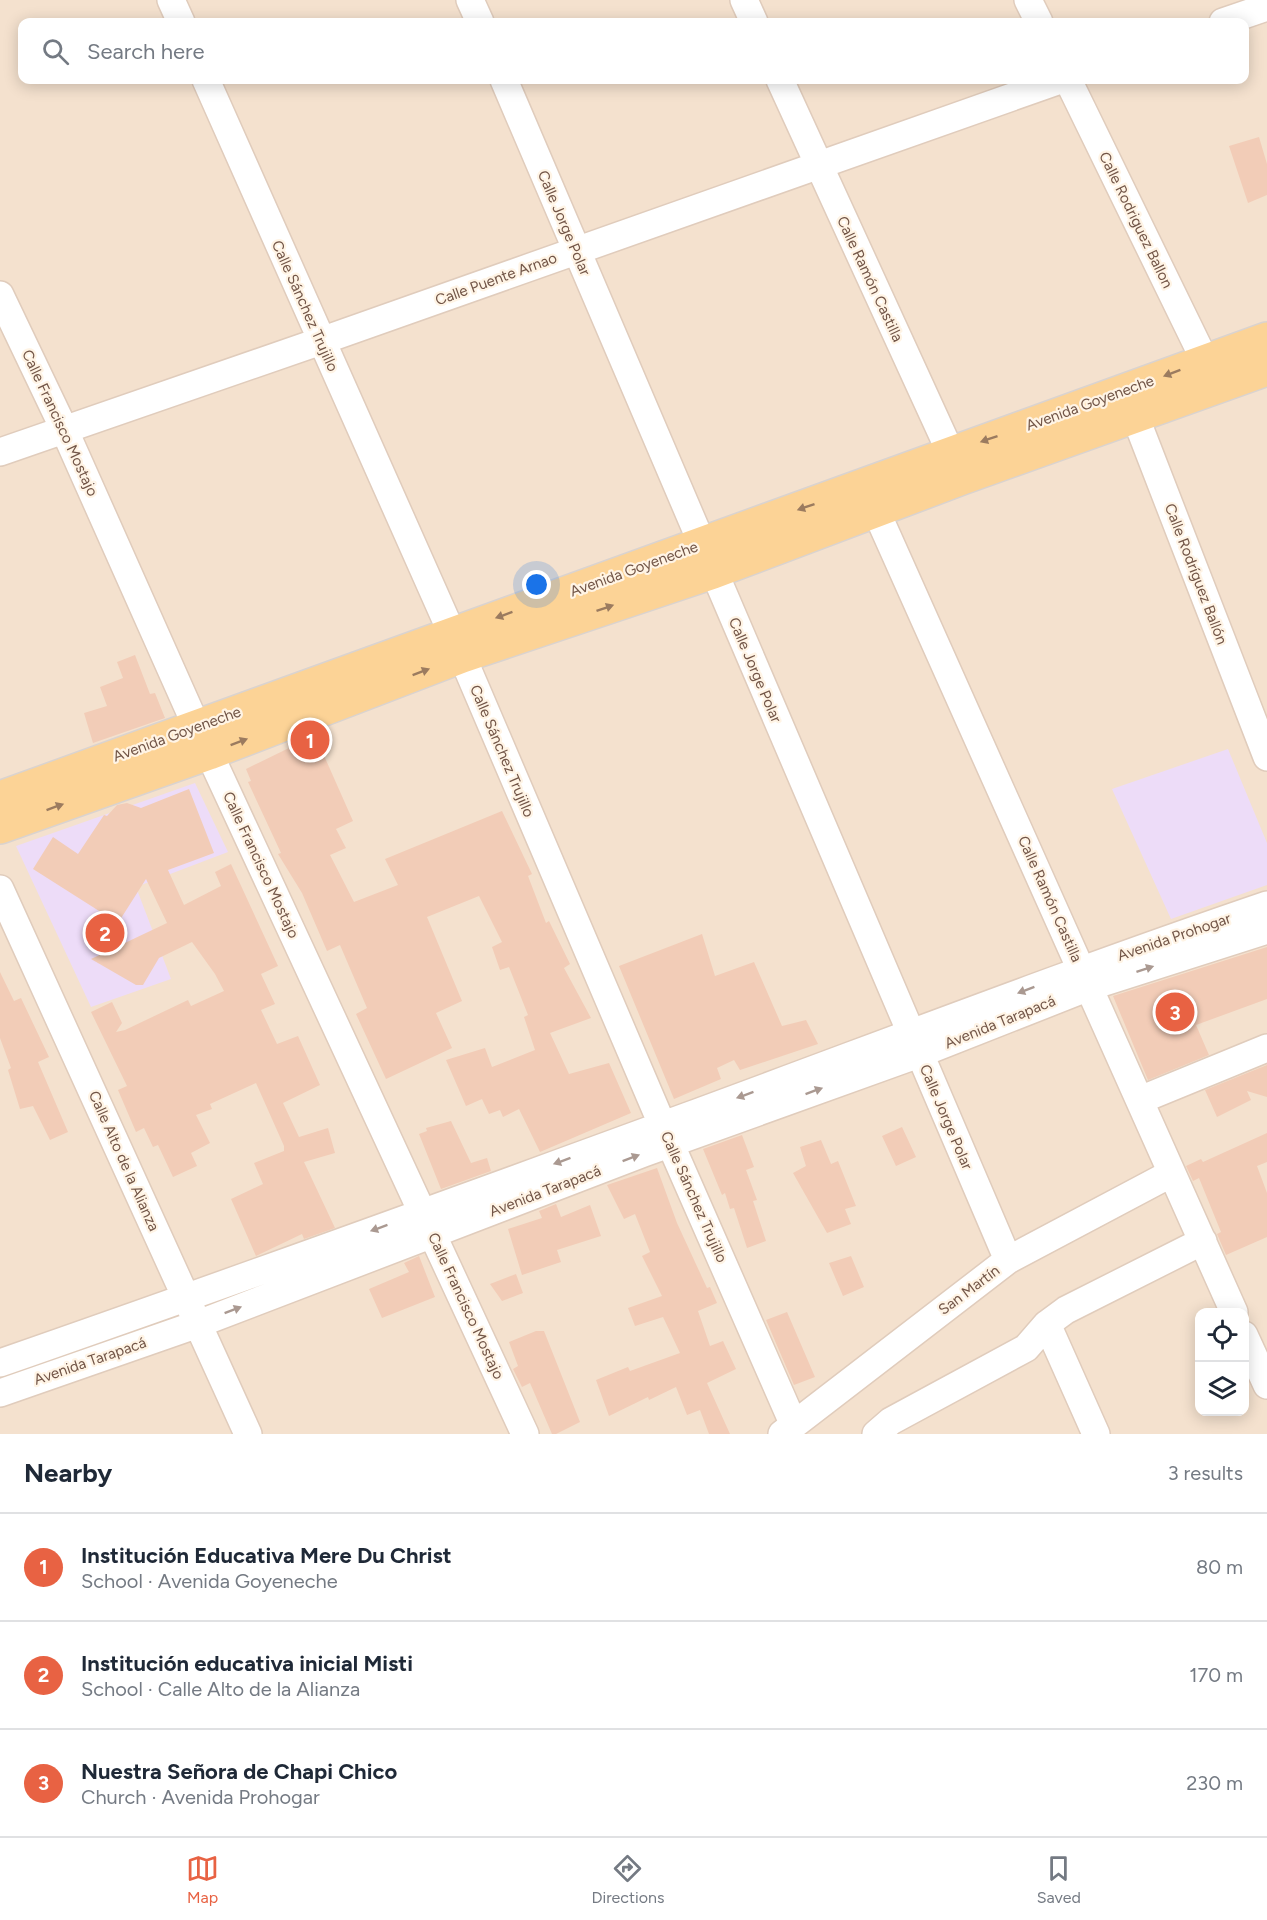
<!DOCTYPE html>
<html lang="en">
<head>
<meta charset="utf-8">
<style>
	:root { --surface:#fff; --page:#f2f2f3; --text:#1f2937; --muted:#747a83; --line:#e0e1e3; --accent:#e86243 }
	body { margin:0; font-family:Figtree,sans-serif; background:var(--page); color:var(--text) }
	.controls { position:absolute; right:18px; bottom:18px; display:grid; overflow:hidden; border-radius:12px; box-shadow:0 3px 15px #0003 }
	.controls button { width:54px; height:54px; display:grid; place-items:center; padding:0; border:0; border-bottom:2px solid var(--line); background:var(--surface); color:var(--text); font:30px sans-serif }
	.you { position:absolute; left:537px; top:585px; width:21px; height:21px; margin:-15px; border:4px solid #fff; border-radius:50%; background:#1a73e8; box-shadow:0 0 0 9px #1a73e833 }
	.badge { display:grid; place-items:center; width:39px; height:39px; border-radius:50%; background:var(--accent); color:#fff; font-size:20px; font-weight:700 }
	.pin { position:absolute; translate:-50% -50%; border:3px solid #fff; box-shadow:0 2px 6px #0006 }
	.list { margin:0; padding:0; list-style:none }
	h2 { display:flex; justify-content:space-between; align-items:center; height:78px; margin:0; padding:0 24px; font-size:26px }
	h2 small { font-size:20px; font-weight:400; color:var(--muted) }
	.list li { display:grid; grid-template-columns:39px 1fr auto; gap:18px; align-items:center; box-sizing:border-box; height:108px; padding:0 24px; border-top:2px solid var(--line) }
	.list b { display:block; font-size:22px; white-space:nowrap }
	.list p { margin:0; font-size:20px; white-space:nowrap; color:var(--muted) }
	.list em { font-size:20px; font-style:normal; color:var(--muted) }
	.icon { flex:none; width:33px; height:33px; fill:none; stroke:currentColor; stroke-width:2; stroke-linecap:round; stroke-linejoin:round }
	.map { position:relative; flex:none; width:1267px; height:1434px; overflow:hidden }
	.search { position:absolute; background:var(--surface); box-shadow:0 3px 15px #0003; left:18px; right:18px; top:18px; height:66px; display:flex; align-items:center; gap:15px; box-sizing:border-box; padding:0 21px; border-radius:12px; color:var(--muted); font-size:22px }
	.sheet { height:402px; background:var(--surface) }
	nav { display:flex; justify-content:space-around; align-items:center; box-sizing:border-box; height:84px; border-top:2px solid var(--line); background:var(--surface); font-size:16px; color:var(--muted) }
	nav a { display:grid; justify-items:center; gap:3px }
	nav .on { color:var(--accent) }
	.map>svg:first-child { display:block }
	.residential { fill:#f4e1ce; fill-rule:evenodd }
	.education { fill:#eddcf8 }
	.building { fill:#f2ccb7 }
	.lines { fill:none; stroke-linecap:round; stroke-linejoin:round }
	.minor-casing { stroke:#e0ccbc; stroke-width:30 }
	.major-casing { stroke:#dad3cf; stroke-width:36 }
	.minor { stroke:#fff; stroke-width:27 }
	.major { stroke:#fcd396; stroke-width:33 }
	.oneway { fill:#9b7b5f }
	.oneway2 { fill:#aa9991 }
	.labels { text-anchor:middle; stroke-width:4.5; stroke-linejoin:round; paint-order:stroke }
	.street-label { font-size:15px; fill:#725547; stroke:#fff4e5 }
</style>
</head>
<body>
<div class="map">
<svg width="1267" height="1434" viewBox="0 0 1267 1434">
	<rect width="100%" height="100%" fill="#fcf0df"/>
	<!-- residential -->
	<path class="residential" d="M 0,0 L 1267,0 L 1267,1434 L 0,1434 ZM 22,22 L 1244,22 L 1244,80 L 22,80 ZM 1200,1312 L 1244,1312 L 1244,1412 L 1200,1412 Z"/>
	<!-- education -->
	<path class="education" d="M 1228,749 L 1267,843 L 1267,885 L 1171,919 L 1112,789 Z
		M 195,783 L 228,852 L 136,887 L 171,979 L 91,1007 L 16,846 Z"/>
	<!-- building -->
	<path class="building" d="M 1259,137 L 1267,164 L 1267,195 L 1248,203 L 1229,146 Z
		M 135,655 L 150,694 L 155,693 L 165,718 L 93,743 L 84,713 L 107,706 L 100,687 L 123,678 L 117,662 Z
		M 314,733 L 353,821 L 336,829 L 346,848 L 330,855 L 354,902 L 398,885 L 385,859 L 502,811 L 532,874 L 528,876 L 546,923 L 549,921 L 570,964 L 564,968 L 591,1018 L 550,1033 L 569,1074 L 609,1063 L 631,1113 L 540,1152 L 519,1109 L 503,1117 L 500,1110 L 489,1114 L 482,1099 L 466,1106 L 446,1060 L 485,1048 L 492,1067 L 535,1050 L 524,1017 L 528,1015 L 509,967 L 500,970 L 492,947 L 502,942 L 479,896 L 427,917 L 462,1001 L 436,1013 L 452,1048 L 386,1079 L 356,1014 L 367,1008 L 340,945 L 327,951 L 302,893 L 278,854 L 281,853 L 248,782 L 251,781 L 246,769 L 289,748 L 287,743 Z
		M 189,789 L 214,853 L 168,870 L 184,905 L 221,886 L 215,872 L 231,864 L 278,966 L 261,974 L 275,1004 L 261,1010 L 277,1044 L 298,1036 L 320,1085 L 283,1103 L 299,1137 L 328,1128 L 335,1153 L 304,1162 L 335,1228 L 304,1239 L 302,1234 L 256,1256 L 231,1199 L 263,1184 L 254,1163 L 284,1151 L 284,1146 L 256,1083 L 210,1104 L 212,1109 L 196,1115 L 210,1143 L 191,1153 L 197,1166 L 173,1177 L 158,1145 L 153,1147 L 144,1128 L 136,1132 L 118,1090 L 127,1086 L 91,1012 L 112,1002 L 122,1023 L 116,1032 L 125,1030 L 188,1000 L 191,1006 L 224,991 L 215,974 L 192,942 L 159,958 L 143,985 L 136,985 L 91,959 L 167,923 L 146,879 L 118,923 L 33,869 L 53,837 L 78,854 L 104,815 L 107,816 L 117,805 L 127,803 L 141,808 Z
		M 702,934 L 715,976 L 754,962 L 782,1026 L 806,1020 L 818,1044 L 740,1070 L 734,1060 L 717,1068 L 721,1079 L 674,1099 L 619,966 Z
		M 1267,947 L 1267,999 L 1196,1025 L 1209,1055 L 1148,1080 L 1113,996 Z
		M 0,972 L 14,1001 L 21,998 L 49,1057 L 38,1062 L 68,1132 L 50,1140 L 33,1106 L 20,1109 L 8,1070 L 11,1068 L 0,1038 Z
		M 1267,1065 L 1267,1097 L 1247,1091 L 1251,1100 L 1217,1117 L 1205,1090 Z
		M 451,1121 L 471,1163 L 487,1158 L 491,1171 L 441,1189 L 419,1134 L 427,1131 L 426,1128 Z
		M 902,1127 L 916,1157 L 896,1166 L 882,1136 Z
		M 1267,1133 L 1267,1162 L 1257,1166 L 1267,1193 L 1267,1237 L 1226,1255 L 1217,1234 L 1221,1232 L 1199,1178 L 1193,1181 L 1186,1166 L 1201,1159 L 1203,1162 Z
		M 742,1135 L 754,1167 L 746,1170 L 757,1200 L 753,1201 L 766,1241 L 747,1248 L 734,1208 L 730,1209 L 725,1193 L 722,1195 L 703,1149 Z
		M 821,1140 L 831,1164 L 838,1161 L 856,1206 L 845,1209 L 851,1224 L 827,1233 L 793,1173 L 806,1166 L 800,1147 Z
		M 657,1168 L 677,1223 L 707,1288 L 710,1287 L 717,1303 L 698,1311 L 710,1346 L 723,1341 L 736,1369 L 707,1383 L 730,1434 L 709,1434 L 700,1410 L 687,1415 L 676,1387 L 649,1400 L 648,1397 L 609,1416 L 596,1380 L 628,1367 L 630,1371 L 680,1353 L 663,1317 L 635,1326 L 628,1308 L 662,1296 L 642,1256 L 650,1252 L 635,1214 L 624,1219 L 607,1185 Z
		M 556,1204 L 561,1217 L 590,1205 L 601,1236 L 557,1250 L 561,1262 L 522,1275 L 508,1229 L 542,1218 L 539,1211 Z
		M 419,1256 L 435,1297 L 382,1318 L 369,1289 L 409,1272 L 404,1263 Z
		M 851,1256 L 864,1287 L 843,1296 L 829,1263 Z
		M 516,1274 L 523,1293 L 502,1301 L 490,1284 Z
		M 787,1312 L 815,1377 L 794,1385 L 766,1320 Z
		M 536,1331 L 544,1331 L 580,1422 L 556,1434 L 552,1434 L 530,1383 L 522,1387 L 513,1369 L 518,1366 L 509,1342 Z"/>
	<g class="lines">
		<!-- minor casing -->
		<g class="minor-casing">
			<path id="minor" d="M 171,0 L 181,22
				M 470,0 L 480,22
				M 744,0 L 754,22
				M 1028,0 L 1039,22
				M 1223,22 L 1267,7
				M 206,80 L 462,656 L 670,1143 L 793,1423
				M 504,80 L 1008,1260
				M 780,80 L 959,471
				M 1068,80 L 1205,361
				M 0,295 L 64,429 L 190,712 L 525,1434
				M 1128,398 L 1267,757
				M 0,452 L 321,341 L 1060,80
				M 868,493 L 1234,1312
				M 0,889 L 248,1434
				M 1140,1100 L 1267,1048
				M 1047,1324 L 1096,1434
				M 1244,1335 L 1267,1385
				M 0,1363 C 230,1283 459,1200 688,1116 C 881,1045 1073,971 1267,905
				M 0,1393 L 198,1324 L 644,1153 L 919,1054 L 1089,987 L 1267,930
				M 782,1434 L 1008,1260 L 1172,1173
				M 876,1434 L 891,1421 L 1026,1348 L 1047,1324 L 1066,1310 L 1203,1241"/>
		</g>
		<!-- major casing -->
		<g class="major-casing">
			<path id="major" d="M 0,798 L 1267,339
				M 0,827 L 209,753 L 462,656 L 713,572 L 962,478 L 1267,369"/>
		</g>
		<!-- minor -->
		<use href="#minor" class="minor"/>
		<!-- major -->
		<use href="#major" class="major"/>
	</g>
	<!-- one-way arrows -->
	<defs><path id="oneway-solid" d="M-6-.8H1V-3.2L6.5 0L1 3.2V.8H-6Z" transform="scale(1.5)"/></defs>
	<g class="oneway">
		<use href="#oneway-solid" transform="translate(1172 373) rotate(159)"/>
		<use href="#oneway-solid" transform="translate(989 439) rotate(161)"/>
		<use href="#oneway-solid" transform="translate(806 507) rotate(161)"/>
		<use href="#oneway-solid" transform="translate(605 608) rotate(-19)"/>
		<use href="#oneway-solid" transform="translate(504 615) rotate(160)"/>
		<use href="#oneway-solid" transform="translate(421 672) rotate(-21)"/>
		<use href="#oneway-solid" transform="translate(239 742) rotate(-21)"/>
		<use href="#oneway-solid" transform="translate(55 807) rotate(-20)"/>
	</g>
	<g class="oneway2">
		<use href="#oneway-solid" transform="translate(1145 969) rotate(-18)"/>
		<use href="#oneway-solid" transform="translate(1026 990) rotate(159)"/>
		<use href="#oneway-solid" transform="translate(814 1091) rotate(-20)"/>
		<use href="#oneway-solid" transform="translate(745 1095) rotate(160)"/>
		<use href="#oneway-solid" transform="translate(631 1158) rotate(-21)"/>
		<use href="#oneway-solid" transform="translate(562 1161) rotate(160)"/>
		<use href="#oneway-solid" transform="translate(379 1228) rotate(160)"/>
		<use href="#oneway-solid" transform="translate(233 1310) rotate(-21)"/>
	</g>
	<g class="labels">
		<!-- street labels -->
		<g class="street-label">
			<text transform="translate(1136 220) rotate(64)" y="5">Calle Rodriguez Ballon</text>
			<text transform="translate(564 223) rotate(67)" y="5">Calle Jorge Polar</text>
			<text transform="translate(496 279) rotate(-20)" y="5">Calle Puente Arnao</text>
			<text transform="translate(870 279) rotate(65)" y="5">Calle Ramón Castilla</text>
			<text transform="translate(305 306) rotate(66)" y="5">Calle Sánchez Trujillo</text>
			<text transform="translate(1090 403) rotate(-20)" y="5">Avenida Goyeneche</text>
			<text transform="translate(60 423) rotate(65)" y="5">Calle Francisco Mostajo</text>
			<text transform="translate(634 569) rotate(-20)" y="5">Avenida Goyeneche</text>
			<text transform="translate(1196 574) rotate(69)" y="5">Calle Rodríguez Ballón</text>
			<text transform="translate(755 670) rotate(67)" y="5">Calle Jorge Polar</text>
			<text transform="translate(177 734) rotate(-20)" y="5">Avenida Goyeneche</text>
			<text transform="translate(502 751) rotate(67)" y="5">Calle Sánchez Trujillo</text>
			<text transform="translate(261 865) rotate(65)" y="5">Calle Francisco Mostajo</text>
			<text transform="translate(1050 899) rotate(66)" y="5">Calle Ramón Castilla</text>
			<text transform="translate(1174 937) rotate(-19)" y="5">Avenida Prohogar</text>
			<text transform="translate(1000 1022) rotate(-22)" y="5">Avenida Tarapacá</text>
			<text transform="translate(946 1117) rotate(67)" y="5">Calle Jorge Polar</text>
			<text transform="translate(124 1161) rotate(66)" y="5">Calle Alto de la Alianza</text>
			<text transform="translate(545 1191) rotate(-21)" y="5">Avenida Tarapacá</text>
			<text transform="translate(694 1197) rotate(66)" y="5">Calle Sánchez Trujillo</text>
			<text transform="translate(969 1290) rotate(-37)" y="5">San Martín</text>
			<text transform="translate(466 1306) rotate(65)" y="5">Calle Francisco Mostajo</text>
			<text transform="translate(90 1361) rotate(-19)" y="5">Avenida Tarapacá</text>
		</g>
	</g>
</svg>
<div class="controls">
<button><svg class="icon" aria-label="locate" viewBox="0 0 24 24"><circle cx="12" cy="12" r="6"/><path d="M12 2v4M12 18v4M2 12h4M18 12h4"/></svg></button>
<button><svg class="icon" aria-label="layers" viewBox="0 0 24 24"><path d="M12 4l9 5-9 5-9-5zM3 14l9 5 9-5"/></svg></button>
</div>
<div class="you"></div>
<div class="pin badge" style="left:310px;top:740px">1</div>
<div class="pin badge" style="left:105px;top:933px">2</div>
<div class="pin badge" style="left:1175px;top:1012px">3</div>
<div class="search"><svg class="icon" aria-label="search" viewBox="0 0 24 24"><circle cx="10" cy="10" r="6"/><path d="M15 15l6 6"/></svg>Search here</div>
</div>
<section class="sheet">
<h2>Nearby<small>3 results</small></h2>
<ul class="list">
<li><span class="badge">1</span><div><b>Institución Educativa Mere Du Christ</b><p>School · Avenida Goyeneche</p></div><em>80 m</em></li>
<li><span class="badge">2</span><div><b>Institución educativa inicial Misti</b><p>School · Calle Alto de la Alianza</p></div><em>170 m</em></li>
<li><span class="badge">3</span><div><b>Nuestra Señora de Chapi Chico</b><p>Church · Avenida Prohogar</p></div><em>230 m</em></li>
</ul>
</section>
<nav>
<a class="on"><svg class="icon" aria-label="map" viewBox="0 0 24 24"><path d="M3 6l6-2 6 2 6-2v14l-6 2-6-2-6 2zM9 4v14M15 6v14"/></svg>Map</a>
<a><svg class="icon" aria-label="directions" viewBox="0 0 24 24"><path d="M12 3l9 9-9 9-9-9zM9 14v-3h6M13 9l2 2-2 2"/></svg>Directions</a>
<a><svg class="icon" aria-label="saved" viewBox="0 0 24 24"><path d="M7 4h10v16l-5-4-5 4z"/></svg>Saved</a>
</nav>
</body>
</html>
